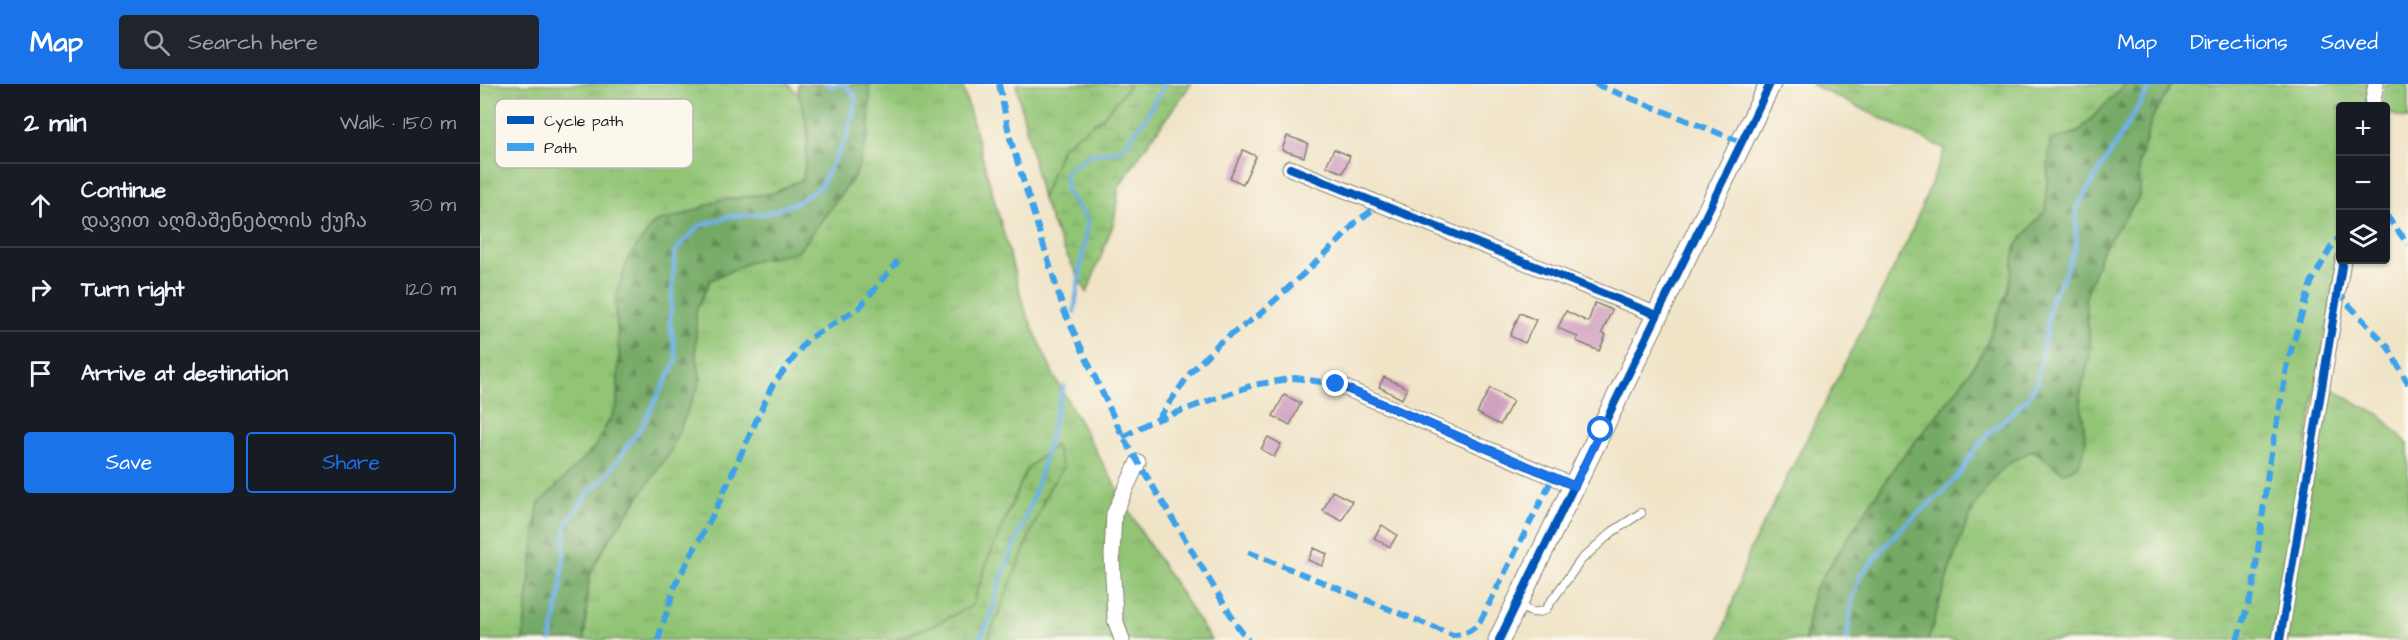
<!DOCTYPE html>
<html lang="en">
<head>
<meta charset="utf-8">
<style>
	:root { --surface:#171b24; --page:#20242c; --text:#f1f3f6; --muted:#9ea1a6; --line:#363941; --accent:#1a73e8 }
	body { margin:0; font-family:"Architects Daughter","Noto Sans Georgian",sans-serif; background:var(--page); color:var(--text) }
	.controls { position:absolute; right:18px; top:18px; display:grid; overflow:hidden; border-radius:6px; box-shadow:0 2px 4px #0004 }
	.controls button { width:54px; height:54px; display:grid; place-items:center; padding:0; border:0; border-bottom:2px solid var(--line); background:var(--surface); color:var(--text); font:30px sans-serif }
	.stop { position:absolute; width:18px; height:18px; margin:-14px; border:4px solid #1a73e8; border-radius:50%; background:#fff }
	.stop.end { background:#1a73e8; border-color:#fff; box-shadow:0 2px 6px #0008 }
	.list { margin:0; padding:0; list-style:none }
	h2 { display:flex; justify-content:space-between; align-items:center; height:78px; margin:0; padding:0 24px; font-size:26px }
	h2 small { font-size:20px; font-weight:400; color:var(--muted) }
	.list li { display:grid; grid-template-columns:39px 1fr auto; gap:18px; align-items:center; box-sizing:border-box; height:84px; padding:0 24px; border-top:2px solid var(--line) }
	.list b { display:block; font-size:22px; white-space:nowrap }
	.list p { margin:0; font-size:20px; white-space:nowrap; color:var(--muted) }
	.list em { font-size:20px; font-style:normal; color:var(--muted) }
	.actions { display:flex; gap:12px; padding:18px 24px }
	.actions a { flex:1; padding:14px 0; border:2px solid var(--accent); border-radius:6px; text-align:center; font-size:21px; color:var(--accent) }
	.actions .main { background:var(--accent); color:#fff }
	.icon { flex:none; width:33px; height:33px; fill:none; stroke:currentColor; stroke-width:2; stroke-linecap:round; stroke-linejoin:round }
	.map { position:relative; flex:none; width:1928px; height:556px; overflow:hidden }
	header { display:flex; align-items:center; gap:36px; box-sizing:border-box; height:84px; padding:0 30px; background:var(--accent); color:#fff }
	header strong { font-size:28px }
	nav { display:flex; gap:33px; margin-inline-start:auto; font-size:21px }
	.search { width:420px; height:54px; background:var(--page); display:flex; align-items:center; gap:15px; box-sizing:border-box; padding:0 21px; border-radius:6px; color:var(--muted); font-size:22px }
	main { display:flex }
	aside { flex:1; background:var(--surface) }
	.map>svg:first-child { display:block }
	.grass { fill:url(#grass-tufts); stroke:#567048; stroke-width:1.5 }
	.forest { fill:url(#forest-firs); stroke:#486341; stroke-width:1.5 }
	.wetland { fill:url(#wetland-marsh); stroke:#567048; stroke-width:1.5 }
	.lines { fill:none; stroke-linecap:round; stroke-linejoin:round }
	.stream { stroke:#71b1e5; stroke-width:4.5 }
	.building { fill:#d0a0c0 }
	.lane-casing { stroke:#868072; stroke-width:10 }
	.street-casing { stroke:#868072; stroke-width:17 }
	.secondary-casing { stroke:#868072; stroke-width:23 }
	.lane { stroke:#fff; stroke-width:8 }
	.street { stroke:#fff; stroke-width:15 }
	.secondary { stroke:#fff; stroke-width:21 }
	.quiet { stroke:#3da2ea; stroke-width:6; stroke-dasharray:12 6; stroke-linecap:butt }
	.cycleway-casing { stroke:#fbf7ec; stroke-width:11 }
	.cycleway { stroke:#0057b8; stroke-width:8 }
	.route { stroke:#1a73e8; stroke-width:8 }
	.key { fill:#fbf7ec; stroke:#b8b5ae; stroke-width:1.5 }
	.key-label { font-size:16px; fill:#1c1c1c }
</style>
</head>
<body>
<header>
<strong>Map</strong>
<div class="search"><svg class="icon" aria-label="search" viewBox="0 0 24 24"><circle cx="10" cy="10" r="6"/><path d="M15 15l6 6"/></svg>Search here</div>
<nav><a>Map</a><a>Directions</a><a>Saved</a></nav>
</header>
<main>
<aside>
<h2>2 min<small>Walk · 150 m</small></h2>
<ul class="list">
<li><svg class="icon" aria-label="ahead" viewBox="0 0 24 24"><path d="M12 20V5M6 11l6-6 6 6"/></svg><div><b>Continue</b><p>დავით აღმაშენებლის ქუჩა</p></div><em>30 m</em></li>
<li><svg class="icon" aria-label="right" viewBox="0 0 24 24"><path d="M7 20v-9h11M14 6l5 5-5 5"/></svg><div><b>Turn right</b></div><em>120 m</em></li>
<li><svg class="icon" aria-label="arrive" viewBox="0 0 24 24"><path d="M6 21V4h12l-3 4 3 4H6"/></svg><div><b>Arrive at destination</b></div></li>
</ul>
<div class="actions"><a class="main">Save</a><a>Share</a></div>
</aside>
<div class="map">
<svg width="1928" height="556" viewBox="0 0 1928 556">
	<defs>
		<pattern id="grass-tufts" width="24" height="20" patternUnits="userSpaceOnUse" patternTransform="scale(1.5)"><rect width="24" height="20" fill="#91c475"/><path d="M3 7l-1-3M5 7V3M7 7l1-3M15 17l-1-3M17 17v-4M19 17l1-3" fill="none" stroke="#7ca865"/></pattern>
		<pattern id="forest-firs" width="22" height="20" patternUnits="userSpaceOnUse" patternTransform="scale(1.5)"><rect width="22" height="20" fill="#74aa66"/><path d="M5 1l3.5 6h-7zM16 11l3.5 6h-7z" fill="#5e8a53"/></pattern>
		<pattern id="wetland-marsh" width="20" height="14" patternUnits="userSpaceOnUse" patternTransform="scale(1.5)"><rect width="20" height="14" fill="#91c475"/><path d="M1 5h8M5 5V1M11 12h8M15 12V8" fill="none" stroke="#7ca865"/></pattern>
	</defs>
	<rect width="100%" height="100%" fill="#fbf7ec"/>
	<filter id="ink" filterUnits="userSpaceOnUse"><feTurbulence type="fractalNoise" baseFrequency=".0167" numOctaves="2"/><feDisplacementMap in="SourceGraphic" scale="12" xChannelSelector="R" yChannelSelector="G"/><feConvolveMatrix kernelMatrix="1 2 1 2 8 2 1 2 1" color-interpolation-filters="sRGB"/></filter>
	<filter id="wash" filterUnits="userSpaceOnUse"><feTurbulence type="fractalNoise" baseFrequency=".008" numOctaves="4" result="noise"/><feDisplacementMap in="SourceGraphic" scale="24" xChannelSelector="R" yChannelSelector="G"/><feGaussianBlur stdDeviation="1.35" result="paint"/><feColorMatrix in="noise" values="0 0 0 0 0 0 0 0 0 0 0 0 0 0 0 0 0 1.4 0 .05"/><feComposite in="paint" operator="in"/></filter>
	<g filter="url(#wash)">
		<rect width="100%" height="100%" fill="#f0e4c7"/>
		<!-- grass -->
		<path class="grass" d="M 0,0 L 308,0 C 335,23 327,63 323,95 L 293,109 L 240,116 L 203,131 L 174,139 L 135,216 L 139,268 L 137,322 L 114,364 L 58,421 L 43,556 L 0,556 Z
			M 388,0 L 482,0 L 545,226 L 574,292 L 663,451 L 731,556 L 507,556 L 569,404 L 583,384 L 575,361 L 547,385 L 507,478 L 492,522 L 454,541 L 414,556 L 104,556 L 109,492 L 128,457 L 189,370 L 221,296 L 216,271 L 216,227 L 230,196 L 270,178 L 318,168 L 376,90 L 390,11 Z
			M 536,0 L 651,0 L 623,33 L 582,63 L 562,115 Z
			M 1331,0 L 1646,0 L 1598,48 L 1570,57 L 1565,127 L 1536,162 L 1527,208 L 1504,266 L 1472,313 L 1416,381 L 1333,507 L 1325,556 L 1240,556 L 1270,466 L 1428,156 L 1465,65 Z
			M 1693,0 L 1891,0 L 1886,22 L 1860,22 L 1860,168 L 1792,556 L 1448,556 C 1466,502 1481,426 1522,385 C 1530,377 1543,372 1553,366 L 1584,389 L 1606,360 L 1600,311 L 1611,268 L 1605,215 L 1622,166 L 1660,112 L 1659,78 L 1673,32 Z
			M 1905,0 L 1928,0 L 1928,35 L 1906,29 L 1906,22 L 1901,22 Z
			M 1848,301 L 1872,317 L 1899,330 L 1928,360 L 1928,556 L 1804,556 Z"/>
		<!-- forest -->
		<path class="forest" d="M 318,0 L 388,0 L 390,11 L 389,50 L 376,90 L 318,168 L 270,178 L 230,196 L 216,227 L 216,271 L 221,296 L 189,370 L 128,457 L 109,492 L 104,556 L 43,556 L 58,421 L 114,364 L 137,322 L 139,268 L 135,216 L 148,174 L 174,139 L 203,131 L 240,116 L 293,109 L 323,95 L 329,48 L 318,8 Z
			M 1646,0 L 1693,0 L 1673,32 L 1659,78 L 1660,112 L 1622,166 L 1605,215 L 1611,268 L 1600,311 L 1606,360 L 1599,381 L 1584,389 L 1553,366 C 1543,372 1530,377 1521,386 C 1481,427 1466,502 1448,556 L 1325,556 L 1333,507 L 1416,381 L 1472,313 L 1504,266 L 1527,208 L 1536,162 L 1565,126 L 1570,57 L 1598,48 Z"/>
		<!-- wetland -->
		<path class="wetland" d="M 651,0 L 711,0 L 661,69 L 639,103 L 634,138 L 607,209 L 581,160 L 562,115 L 582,63 L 623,33 Z
			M 575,361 L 583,384 L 569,404 L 508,555 L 414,556 L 454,541 L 492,522 L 507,478 L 547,385 Z"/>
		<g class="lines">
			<!-- stream -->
			<path class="stream" d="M 347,0 L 350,2 L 362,0
				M 594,228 L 608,136 L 586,107 L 586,87 L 610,71 L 641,66 L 666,33 L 684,0
				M 71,556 L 81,504 L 86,441 L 107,410 L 127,391 L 163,340 L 197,276 L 190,239 L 195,167 L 219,142 L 251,132 L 285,130 L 318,118 L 340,103 L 367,52 L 376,15 L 366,0
				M 496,556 C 512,543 513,517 520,498 C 532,466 546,436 556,404 C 567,370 573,335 584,302
				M 1367,556 L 1372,516 L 1380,492 L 1422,443 L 1461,410 L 1482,387 L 1490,372 L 1509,349 L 1547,315 L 1557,299 L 1572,212 L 1581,198 L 1596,163 L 1596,125 L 1672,0"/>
		</g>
		<g id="blocks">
			<!-- building -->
			<path class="building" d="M 807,52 L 828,59 L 824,73 L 802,66 Z
				M 854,65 L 870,72 L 863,89 L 846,82 Z
				M 763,66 L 776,72 L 763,100 L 750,94 Z
				M 1115,219 L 1132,226 L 1122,249 L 1126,251 L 1119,267 L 1096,257 L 1098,253 L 1078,244 L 1086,227 L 1108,238 Z
				M 1040,229 L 1056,236 L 1045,259 L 1030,252 Z
				M 904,293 L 927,304 L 922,315 L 899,303 Z
				M 1010,304 L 1033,317 L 1020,341 L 997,329 Z
				M 804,311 L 821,319 L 810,341 L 793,332 Z
				M 788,353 L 801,360 L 794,373 L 781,365 Z
				M 852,407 L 872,417 L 862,437 L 843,427 Z
				M 902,441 L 917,451 L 910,463 L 894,454 Z
				M 834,464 L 847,470 L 842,482 L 828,476 Z"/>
		</g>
	</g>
	<g filter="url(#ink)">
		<use href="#blocks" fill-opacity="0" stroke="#868072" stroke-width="1.5"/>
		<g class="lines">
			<!-- lane casing -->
			<g class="lane-casing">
				<path id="lane" d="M 1037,521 C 1048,527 1054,531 1065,526 L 1101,476 L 1132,448 L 1161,429"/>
			</g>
			<!-- street casing -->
			<g class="street-casing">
				<path id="street" d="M 1892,22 L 1896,0
					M 810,84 L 1177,231
					M 856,300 L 1094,402
					M 642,556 L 635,535 L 632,471 L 634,430 L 658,378
					M 1800,556 L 1863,176"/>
			</g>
			<!-- secondary casing -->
			<g class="secondary-casing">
				<path id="secondary" d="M 1019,556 L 1290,0"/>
			</g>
			<!-- lane -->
			<use href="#lane" class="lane"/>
			<!-- street -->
			<use href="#street" class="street"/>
			<!-- secondary -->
			<use href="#secondary" class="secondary"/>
			<!-- quiet -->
			<path class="quiet" d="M 519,0 L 530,54 L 584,227 L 643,353 L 758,543 L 768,556
				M 1115,0 L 1261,58
				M 1906,131 L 1928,160
				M 1856,207 L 1908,263 L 1928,300
				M 678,335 L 711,288 L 740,258 L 779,231 L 861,155 L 876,138 L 901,120
				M 643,353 L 668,339 L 773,301 L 815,294 L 856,300
				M 768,468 L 973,551 C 986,550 991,548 1000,538 L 1073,393
				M 178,556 L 196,499 L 236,425 L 292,302 L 328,255 L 379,224 L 418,177
				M 1757,556 L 1773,505 L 1789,381 L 1809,273 L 1831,199 L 1850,165 L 1860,152"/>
			<!-- cycleway casing -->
			<g class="cycleway-casing">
				<path id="cycleway" d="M 810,84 L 1177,231
					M 856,300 L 1094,402
					M 1019,556 L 1290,0
					M 1800,556 L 1863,176"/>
			</g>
			<!-- cycleway -->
			<use href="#cycleway" class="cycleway"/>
		</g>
	</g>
	<g class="lines" filter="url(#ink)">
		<!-- route -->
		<path class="route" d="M 856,300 L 1095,402 L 1121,346"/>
	</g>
	<!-- legend -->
	<rect x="15" y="15" width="198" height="69" rx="9" class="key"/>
	<rect x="27" y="32" width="27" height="8" fill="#0057b8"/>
	<rect x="27" y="59" width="27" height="8" fill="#3da2ea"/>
	<g class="key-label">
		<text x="64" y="42">Cycle path</text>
		<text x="64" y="69">Path</text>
	</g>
</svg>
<div class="controls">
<button>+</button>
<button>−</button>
<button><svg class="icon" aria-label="layers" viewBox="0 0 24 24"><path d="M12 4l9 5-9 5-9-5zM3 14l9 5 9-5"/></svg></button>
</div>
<div class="stop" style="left:1121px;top:346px"></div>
<div class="stop end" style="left:856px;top:300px"></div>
</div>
</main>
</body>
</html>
